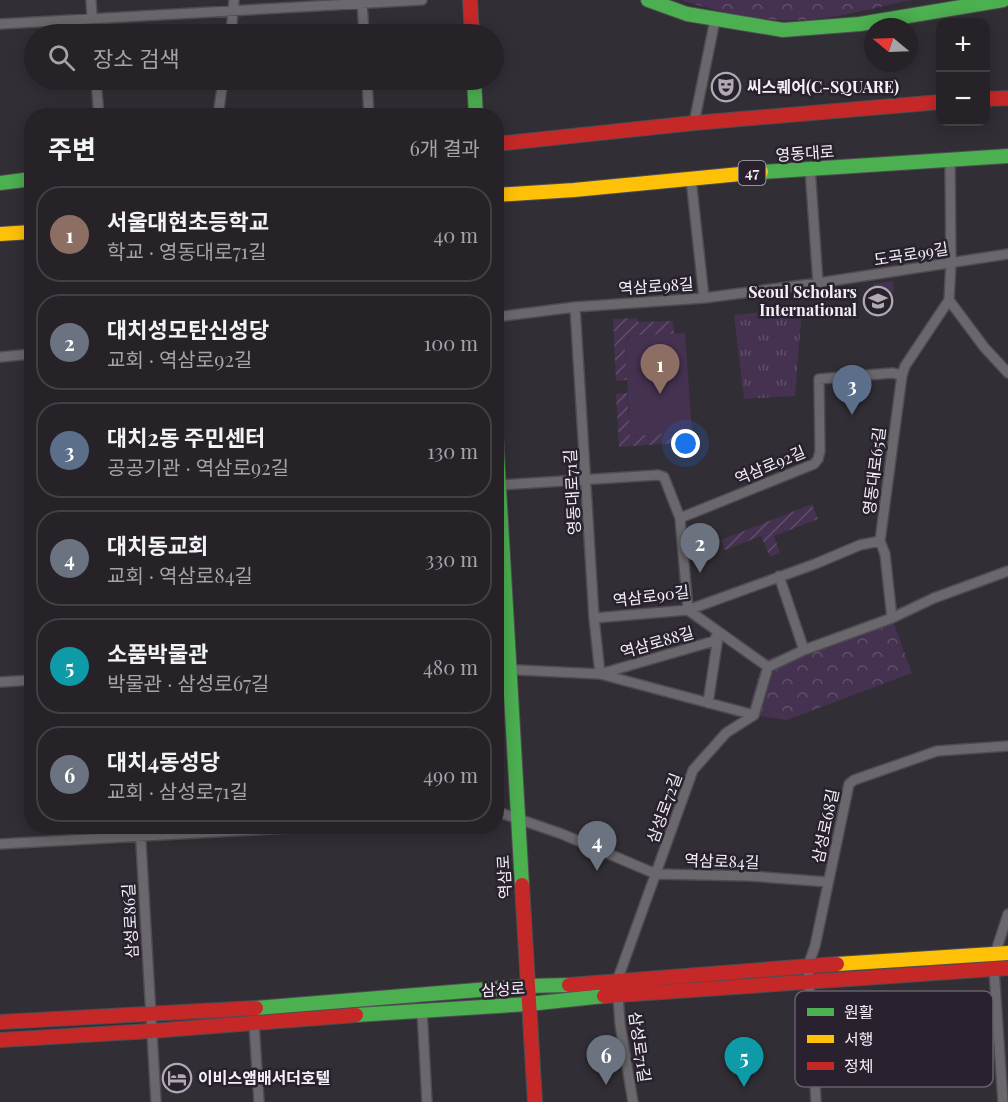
<!DOCTYPE html>
<html lang="ko">
<head>
<meta charset="utf-8">
<style>
	:root { --surface:#262228; --page:#2e2a30; --text:#f1f3f6; --muted:#a4a4a8; --line:#423f45; --accent:#b0abb3 }
	body { margin:0; font-family:"Playfair Display","Noto Sans KR",serif; background:var(--page); color:var(--text) }
	.controls { position:absolute; right:18px; top:18px; display:grid; overflow:hidden; border-radius:12px; box-shadow:0 3px 15px #0003 }
	.controls button { width:54px; height:54px; display:grid; place-items:center; padding:0; border:0; border-bottom:2px solid var(--line); background:var(--surface); color:var(--text); font:30px sans-serif }
	.compass { position:absolute; left:864px; top:18px; width:54px; height:54px; border-radius:50%; background:var(--surface); box-shadow:0 3px 15px #0003; rotate:289deg }
	.you { position:absolute; left:686px; top:444px; width:21px; height:21px; margin:-15px; border:4px solid #fff; border-radius:50%; background:#1a73e8; box-shadow:0 0 0 9px #1a73e833 }
	.badge { display:grid; place-items:center; width:39px; height:39px; border-radius:50%; background:var(--accent); color:#fff; font-size:20px; font-weight:700 }
	.pin { position:absolute; translate:-50% -50px; filter:drop-shadow(0 2px 3px #0008) }
	.pin::after { content:''; position:absolute; top:32px; width:21px; height:18px; background:inherit; clip-path:polygon(0 0,100% 0,50% 100%) }
	.list { margin:0; padding:0; list-style:none }
	h2 { display:flex; justify-content:space-between; align-items:center; height:78px; margin:0; padding:0 24px; font-size:26px }
	h2 small { font-size:20px; font-weight:400; color:var(--muted) }
	.list li { display:grid; grid-template-columns:39px 1fr auto; gap:18px; align-items:center; box-sizing:border-box; height:96px; margin:0 12px 12px; padding:0 12px; border:2px solid var(--line); border-radius:24px }
	.list b { display:block; font-size:22px; white-space:nowrap }
	.list p { margin:0; font-size:20px; white-space:nowrap; color:var(--muted) }
	.list em { font-size:20px; font-style:normal; color:var(--muted) }
	.icon { flex:none; width:33px; height:33px; fill:none; stroke:currentColor; stroke-width:2; stroke-linecap:round; stroke-linejoin:round }
	.map { position:relative; flex:none; width:1008px; height:1102px; overflow:hidden }
	.search { position:absolute; background:var(--surface); box-shadow:0 3px 15px #0003; left:24px; top:24px; width:480px; height:66px; display:flex; align-items:center; gap:15px; box-sizing:border-box; padding:0 21px; border-radius:33px; color:var(--muted); font-size:22px }
	.panel { position:absolute; background:var(--surface); box-shadow:0 3px 15px #0003; left:24px; top:108px; width:480px; height:726px; border-radius:24px }
	.map>svg:first-child { display:block }
	.grass { fill:url(#grass-tufts) }
	.park { fill:url(#park-crowns) }
	.garden { fill:url(#garden-furrows) }
	.pitch { fill:#453150 }
	.lines { fill:none; stroke-linecap:round; stroke-linejoin:round }
	.street-casing { stroke:#4e4b51; stroke-width:12 }
	.fast-casing { stroke:#4e4b51; stroke-width:16 }
	.slow-casing { stroke:#4e4b51; stroke-width:16 }
	.jam-casing { stroke:#4e4b51; stroke-width:16 }
	.street { stroke:#6b686d; stroke-width:9 }
	.fast { stroke:#4caf50; stroke-width:14 }
	.slow { stroke:#ffc107; stroke-width:14 }
	.jam { stroke:#c62828; stroke-width:14 }
	.labels { text-anchor:middle; stroke-width:5; stroke-linejoin:round; paint-order:stroke }
	.shield { fill:#29222e; stroke:#b7b2bb; stroke-width:1.5 }
	.shield-label { font-size:15px; font-weight:bold; fill:#f4eff7 }
	.poi-label { font-size:16px; font-weight:bold; fill:#f4eff7; stroke:#29222e; text-anchor:start }
	.street-label { font-size:16px; fill:#f4eff7; stroke:#29222e }
	.key { fill:#29222e; stroke:#66606a; stroke-width:1.5 }
	.key-label { font-size:16px; fill:#f4eff7 }
</style>
</head>
<body>
<div class="map">
<svg width="1008" height="1102" viewBox="0 0 1008 1102">
	<defs>
		<pattern id="grass-tufts" width="24" height="20" patternUnits="userSpaceOnUse" patternTransform="scale(1.5)"><rect width="24" height="20" fill="#453150"/><path d="M3 7l-1-3M5 7V3M7 7l1-3M15 17l-1-3M17 17v-4M19 17l1-3" fill="none" stroke="#604f6a"/></pattern>
		<pattern id="park-crowns" width="20" height="18" patternUnits="userSpaceOnUse" patternTransform="scale(1.5)"><rect width="20" height="18" fill="#453150"/><path d="M2 6a3 3 0 1 1 6 0M12 15a3 3 0 1 1 6 0" fill="none" stroke="#604f6a"/></pattern>
		<pattern id="garden-furrows" width="10" height="10" patternUnits="userSpaceOnUse" patternTransform="scale(1.5)"><rect width="10" height="10" fill="#453150"/><path d="M-1 1l2-2M0 10L10 0M9 11l2-2" fill="none" stroke="#604f6a"/></pattern>
	</defs>
	<rect width="100%" height="100%" fill="#322e35"/>
	<!-- grass -->
	<path class="grass" d="M 802,308 L 795,396 L 744,399 L 734,315 Z"/>
	<!-- park -->
	<path class="park" d="M 680,0 L 912,0 C 876,7 839,18 803,20 C 761,22 720,12 680,0 Z
		M 890,613 L 912,673 L 787,720 L 747,714 L 763,661 Z"/>
	<!-- garden -->
	<path class="garden" d="M 637,318 L 638,322 L 673,321 L 674,334 L 629,336 L 625,345 L 627,380 L 616,381 L 613,319 Z
		M 627,393 L 630,436 L 690,431 L 691,442 L 619,447 L 616,394 Z
		M 812,504 L 818,519 L 774,536 L 780,553 L 770,557 L 761,536 L 725,550 L 721,540 Z"/>
	<!-- pitch -->
	<path class="pitch" d="M 893,281 L 894,292 L 874,295 L 873,284 Z
		M 685,333 L 692,431 L 630,436 L 625,345 L 630,336 Z"/>
	<g class="lines">
		<!-- street casing -->
		<g class="street-casing">
			<path id="street" d="M 91,0 L 93,34
				M 362,0 L 364,34
				M 0,24 L 422,0
				M 231,34 L 234,0
				M 96,80 L 99,116
				M 367,80 L 369,116
				M 218,116 L 223,80
				M 694,123 L 715,20
				M 810,168 L 818,283
				M 691,179 L 704,298
				M 949,300 L 984,347 L 1008,373
				M 575,307 L 594,618 L 600,674 L 714,641 L 718,632
				M 496,317 L 575,307 L 704,298 L 818,283 L 1008,254
				M 0,357 L 32,354
				M 500,485 L 658,475 L 664,477 L 680,518 L 688,610 L 768,667
				M 680,518 L 814,464 L 818,459 L 820,451 L 819,379 L 892,373 L 902,375
				M 779,576 L 804,650
				M 594,618 L 688,610 L 815,564 L 860,545 L 880,541
				M 892,618 L 885,554 L 880,541 L 902,375 L 905,366 L 949,300 L 951,263 L 950,162
				M 496,669 L 600,674 L 754,715
				M 0,682 L 32,680
				M 708,703 L 718,637
				M 496,815 L 504,814 L 562,834 L 656,874 L 750,876 L 828,882
				M 140,826 L 156,1102
				M 0,844 L 324,826
				M 995,954 L 1008,914
				M 994,969 L 1003,1102
				M 617,981 L 693,770 L 726,733 L 754,715 L 768,667 L 804,650 L 892,618 L 934,598 L 1008,571
				M 618,995 L 620,1024 L 633,1102
				M 422,1010 L 427,1102
				M 254,1023 L 259,1102
				M 816,1102 L 808,966 L 815,946 L 849,784 L 854,780 L 937,751 L 1008,746"/>
		</g>
		<!-- fast casing -->
		<g class="fast-casing">
			<path id="fast" d="M 648,0 L 687,14 L 783,30 L 860,24 L 1003,0
				M 474,80 L 476,116
				M 761,172 L 1008,156
				M 0,183 L 32,179
				M 496,435 L 522,885
				M 256,1008 L 527,986 L 569,985
				M 356,1015 L 529,1004 L 604,996"/>
		</g>
		<!-- slow casing -->
		<g class="slow-casing">
			<path id="slow" d="M 496,195 L 574,190 L 761,172
				M 0,234 L 32,232
				M 837,964 L 1008,953"/>
		</g>
		<!-- jam casing -->
		<g class="jam-casing">
			<path id="jam" d="M 470,0 L 472,34
				M 986,99 L 1008,98
				M 496,144 L 694,123 L 940,102
				M 522,885 L 535,1102
				M 569,985 L 837,964
				M 604,996 L 1008,968
				M 0,1022 L 256,1008
				M 0,1040 L 151,1031 L 356,1015"/>
		</g>
		<!-- street -->
		<use href="#street" class="street"/>
		<!-- fast -->
		<use href="#fast" class="fast"/>
		<!-- slow -->
		<use href="#slow" class="slow"/>
		<!-- jam -->
		<use href="#jam" class="jam"/>
	</g>
	<!-- icons -->
	<defs>
		<g id="theatre-ring" transform="scale(1.5)"><circle r="9.5" fill="#29222e" stroke="#b0abb3" stroke-width="1.5"/><path d="M-5-5.5Q0-4 5-5.5V0Q5 5 0 6Q-5 5-5 0ZM-3.3-2.5H-1v1.5H-3.3ZM1-2.5H3.3v1.5H1ZM-2.8 1Q0 5.5 2.8 1Z" fill="#b0abb3"/></g>
		<g id="school-ring" transform="scale(1.5)"><circle r="9.5" fill="#29222e" stroke="#b0abb3" stroke-width="1.5"/><path d="M0-5L7-2L0 1L-7-2ZM-4 1L0 2.5L4 1V4Q0 6-4 4Z" fill="#b0abb3"/></g>
		<g id="hotel-ring" transform="scale(1.5)"><circle r="9.5" fill="#29222e" stroke="#b0abb3" stroke-width="1.5"/><path d="M-6-4.5h1.5V1H6V5H4.5V3h-9V5H-6ZM-4 0a1.8 1.8 0 1 1 3.6 0ZM.5 0V-2.5h3Q6-2.5 6 0Z" fill="#b0abb3"/></g>
	</defs>
	<g fill-rule="evenodd">
		<use href="#theatre-ring" x="726" y="87"/>
		<use href="#school-ring" x="878" y="301"/>
		<use href="#hotel-ring" x="177" y="1078"/>
	</g>
	<g class="labels">
		<!-- shield labels -->
		<rect class="shield" x="738.5" y="161" width="27" height="24" rx="4.5"/>
		<g class="shield-label">
			<text x="752" y="178">47</text>
		</g>
		<!-- poi labels -->
		<g class="poi-label">
			<text x="747" y="93">씨스퀘어(C-SQUARE)</text>
			<text x="857" y="298" text-anchor="end">Seoul Scholars<tspan x="857" dy="18">International</tspan></text>
			<text x="198" y="1084">이비스앰배서더호텔</text>
		</g>
		<!-- street labels -->
		<g class="street-label">
			<text transform="translate(805 153) rotate(-4)" y="6">영동대로</text>
			<text transform="translate(911 254) rotate(-9)" y="6">도곡로99길</text>
			<text transform="translate(656 286) rotate(-4)" y="6">역삼로98길</text>
			<text transform="translate(770 465) rotate(-23)" y="6">역삼로92길</text>
			<text transform="translate(874 471) rotate(-83)" y="6">영동대로65길</text>
			<text transform="translate(572 492) rotate(-93)" y="6">영동대로71길</text>
			<text transform="translate(651 596) rotate(-7)" y="6">역삼로90길</text>
			<text transform="translate(657 642) rotate(-16)" y="6">역삼로88길</text>
			<text transform="translate(664 808) rotate(-70)" y="6">삼성로72길</text>
			<text transform="translate(825 826) rotate(-78)" y="6">삼성로68길</text>
			<text transform="translate(722 861) rotate(2)" y="6">역삼로84길</text>
			<text transform="translate(504 877) rotate(-93)" y="6">역삼로</text>
			<text transform="translate(130 921) rotate(-93)" y="6">삼성로86길</text>
			<text transform="translate(503 989) rotate(-3)" y="6">삼성로</text>
			<text transform="translate(640 1047) rotate(82)" y="6">삼성로71길</text>
		</g>
	</g>
	<!-- legend -->
	<rect x="795" y="991" width="198" height="96" rx="9" class="key"/>
	<rect x="807" y="1008" width="27" height="8" fill="#4caf50"/>
	<rect x="807" y="1035" width="27" height="8" fill="#ffc107"/>
	<rect x="807" y="1062" width="27" height="8" fill="#c62828"/>
	<g class="key-label">
		<text x="844" y="1018">원활</text>
		<text x="844" y="1045">서행</text>
		<text x="844" y="1072">정체</text>
	</g>
</svg>
<div class="controls">
<button>+</button>
<button>−</button>
</div>
<svg class="compass" viewBox="-18 -18 36 36"><path d="M0-13l5 13h-10z" fill="#e53935"/><path d="M0 13l5-13h-10z" fill="#a4a4a8"/></svg>
<div class="you"></div>
<div class="pin badge" style="left:660px;top:394px;background:#8d6e63">1</div>
<div class="pin badge" style="left:700px;top:573px;background:#6b7280">2</div>
<div class="pin badge" style="left:852px;top:415px;background:#5c6f8a">3</div>
<div class="pin badge" style="left:597px;top:871px;background:#6b7280">4</div>
<div class="pin badge" style="left:744px;top:1087px;background:#0f9aa8">5</div>
<div class="pin badge" style="left:606px;top:1085px;background:#6b7280">6</div>
<div class="search"><svg class="icon" aria-label="search" viewBox="0 0 24 24"><circle cx="10" cy="10" r="6"/><path d="M15 15l6 6"/></svg>장소 검색</div>
<section class="panel">
<h2>주변<small>6개 결과</small></h2>
<ul class="list">
<li><span class="badge" style="background:#8d6e63">1</span><div><b>서울대현초등학교</b><p>학교 · 영동대로71길</p></div><em>40 m</em></li>
<li><span class="badge" style="background:#6b7280">2</span><div><b>대치성모탄신성당</b><p>교회 · 역삼로92길</p></div><em>100 m</em></li>
<li><span class="badge" style="background:#5c6f8a">3</span><div><b>대치2동 주민센터</b><p>공공기관 · 역삼로92길</p></div><em>130 m</em></li>
<li><span class="badge" style="background:#6b7280">4</span><div><b>대치동교회</b><p>교회 · 역삼로84길</p></div><em>330 m</em></li>
<li><span class="badge" style="background:#0f9aa8">5</span><div><b>소품박물관</b><p>박물관 · 삼성로67길</p></div><em>480 m</em></li>
<li><span class="badge" style="background:#6b7280">6</span><div><b>대치4동성당</b><p>교회 · 삼성로71길</p></div><em>490 m</em></li>
</ul>
</section>
</div>
</body>
</html>
